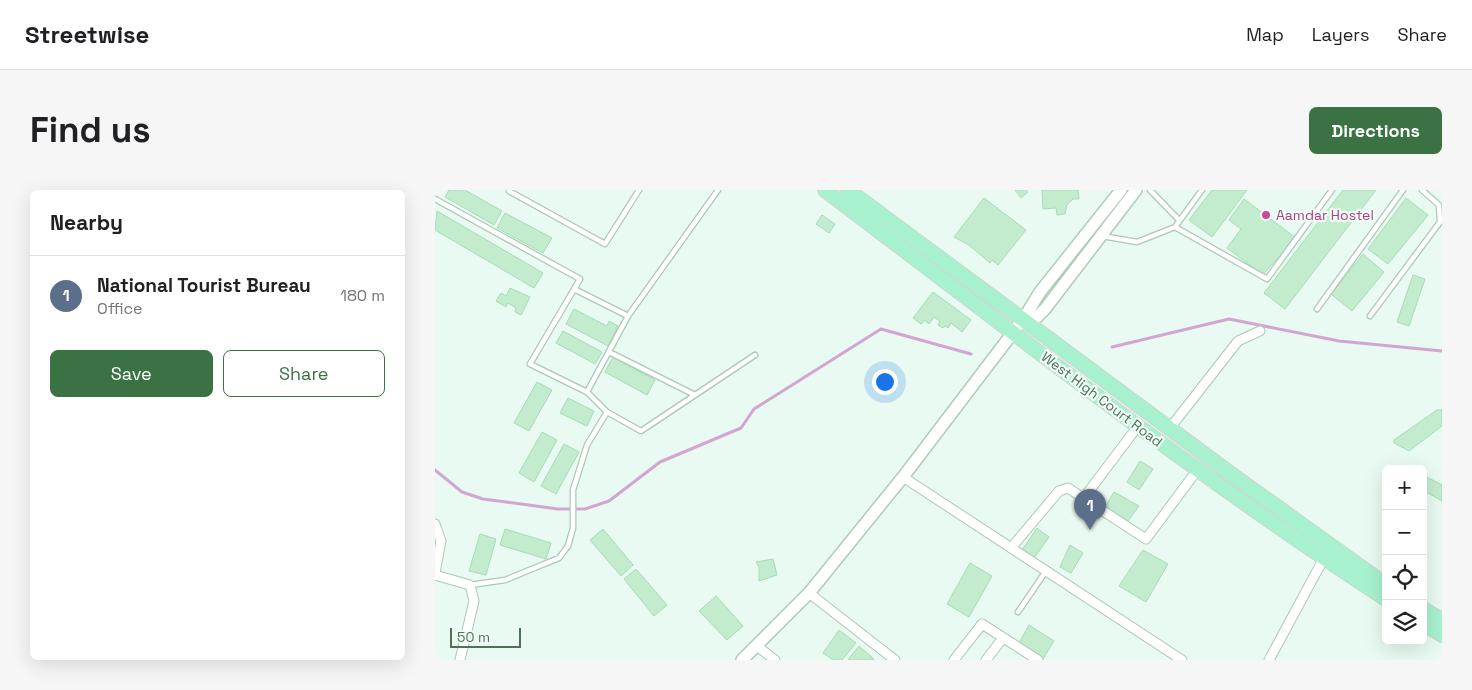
<!DOCTYPE html>
<html lang="en">
<head>
<meta charset="utf-8">
<style>
	:root { --surface:#fff; --page:#f6f6f6; --text:#202124; --muted:#757577; --line:#e0e0e0; --accent:#3b7243 }
	body { margin:0; font-family:"Space Grotesk",sans-serif; background:var(--page); color:var(--text) }
	.controls { position:absolute; right:15px; bottom:15px; display:grid; overflow:hidden; border-radius:8px; box-shadow:0 5px 20px #0002 }
	.controls button { width:45px; height:45px; display:grid; place-items:center; padding:0; border:0; border-bottom:1px solid var(--line); background:var(--surface); color:var(--text); font:25px sans-serif }
	.scale { position:absolute; left:15px; bottom:12px; width:71px; box-sizing:border-box; padding-left:5px; border:2px solid #4f7157; border-top:0; font-size:14px; line-height:18px; white-space:nowrap; color:#4f7157; -webkit-text-stroke:4px #eefdf6; paint-order:stroke }
	.you { position:absolute; left:449px; top:191px; width:18px; height:18px; margin:-12px; border:4px solid #fff; border-radius:50%; background:#1a73e8; box-shadow:0 0 0 8px #1a73e833 }
	.badge { display:grid; place-items:center; width:32px; height:32px; border-radius:50%; background:var(--accent); color:#fff; font-size:16px; font-weight:700 }
	.pin { position:absolute; translate:-50% -41px; filter:drop-shadow(0 1px 2px #0008) }
	.pin::after { content:''; position:absolute; top:26px; width:18px; height:15px; background:inherit; clip-path:polygon(0 0,100% 0,50% 100%) }
	.list { margin:0; padding:0; list-style:none }
	h2 { display:flex; justify-content:space-between; align-items:center; height:65px; margin:0; padding:0 20px; font-size:21px }
	h2 small { font-size:16px; font-weight:400; color:var(--muted) }
	.list li { display:grid; grid-template-columns:32px 1fr auto; gap:15px; align-items:center; box-sizing:border-box; height:80px; padding:0 20px; border-top:1px solid var(--line) }
	.list b { display:block; font-size:19px; white-space:nowrap }
	.list p { margin:0; font-size:16px; white-space:nowrap; color:var(--muted) }
	.list em { font-size:16px; font-style:normal; color:var(--muted) }
	.actions { display:flex; gap:10px; padding:15px 20px }
	.actions a { flex:1; padding:11px 0; border:1px solid var(--accent); border-radius:8px; text-align:center; font-size:18px; color:var(--accent) }
	.actions .main { background:var(--accent); color:#fff }
	.icon { flex:none; width:28px; height:28px; fill:none; stroke:currentColor; stroke-width:2; stroke-linecap:round; stroke-linejoin:round }
	.map { position:relative; flex:none; width:1007px; height:470px; overflow:hidden; border-radius:8px }
	header { display:flex; align-items:center; gap:30px; box-sizing:border-box; height:70px; padding:0 25px; background:var(--surface); border-bottom:1px solid var(--line) }
	header strong { font-size:24px }
	nav { display:flex; gap:28px; margin-inline-start:auto; font-size:18px }
	.intro { display:flex; align-items:center; justify-content:space-between; box-sizing:border-box; height:120px; padding:0 30px }
	h1 { margin:0; font-size:35px }
	.button { padding:12px 22px; border-radius:8px; background:var(--accent); color:#fff; font-size:18px; font-weight:700 }
	main { display:flex; gap:30px; padding:0 30px }
	aside { flex:1; background:var(--surface); border-radius:8px; box-shadow:0 5px 20px #0002 }
	.map>svg:first-child { display:block }
	.lines { fill:none; stroke-linecap:round; stroke-linejoin:round }
	.stream { stroke:#d2a6d0; stroke-width:3 }
	.building { fill:#c3eccf; stroke:#a5ddb4 }
	.service-casing { stroke:#adc8b6; stroke-width:7 }
	.minor-casing { stroke:#adc8b6; stroke-width:11 }
	.secondary-casing { stroke:#adcdb8; stroke-width:14 }
	.primary-casing { stroke:#ced7d0; stroke-width:16 }
	.service { stroke:#fff; stroke-width:4.5 }
	.minor { stroke:#fff; stroke-width:9 }
	.secondary { stroke:#fff; stroke-width:11 }
	.primary { stroke:#a8f1ce; stroke-width:14 }
	.hotel-dot { fill:#d1479c; stroke:#eefdf6; stroke-width:2 }
	.labels { text-anchor:middle; stroke-width:4.5; stroke-linejoin:round; paint-order:stroke }
	.hotel-label { font-size:14px; fill:#b23c85; stroke:#eefdf6; text-anchor:start }
	.street-label { font-size:14px; fill:#4f7157; stroke:#eefdf6 }
</style>
</head>
<body>
<header>
<strong>Streetwise</strong>
<nav><a>Map</a><a>Layers</a><a>Share</a></nav>
</header>
<div class="intro"><h1>Find us</h1><a class="button">Directions</a></div>
<main>
<aside>
<h2>Nearby<small></small></h2>
<ul class="list">
<li><span class="badge" style="background:#5c6f8a">1</span><div><b>National Tourist Bureau</b><p>Office</p></div><em>180 m</em></li>
</ul>
<div class="actions"><a class="main">Save</a><a>Share</a></div>
</aside>
<div class="map">
<svg width="1007" height="470" viewBox="0 0 1007 470">
	<rect width="100%" height="100%" fill="#e8faf1"/>
	<g class="lines">
		<!-- stream -->
		<path class="stream" d="M 677,157 L 794,129 L 904,151 L 1007,161
			M 0,280 L 27,302 L 48,309 L 123,319 L 150,319 L 174,311 L 225,272 L 306,238 L 319,219 L 446,139 L 536,164"/>
	</g>
	<!-- building -->
	<path class="building" d="M 14,0 L 30,0 L 67,21 L 59,35 L 10,7 Z
		M 580,0 L 591,0 L 593,2 L 586,8 Z
		M 607,0 L 643,0 L 644,9 L 638,9 L 632,15 L 630,24 L 622,25 L 621,18 L 608,19 Z
		M 777,0 L 812,0 L 777,47 L 754,30 Z
		M 908,0 L 941,0 L 850,119 L 829,103 Z
		M 549,8 L 591,40 L 563,75 L 557,70 L 555,73 L 534,55 L 519,47 Z
		M 971,8 L 993,25 L 953,74 L 933,59 Z
		M 809,9 L 861,48 L 845,70 L 843,68 L 828,85 L 792,58 L 806,39 L 794,30 Z
		M 2,21 L 108,83 L 99,98 L 0,40 Z
		M 70,23 L 117,48 L 108,63 L 62,38 Z
		M 387,25 L 400,34 L 394,43 L 381,34 Z
		M 928,64 L 949,82 L 917,121 L 896,104 Z
		M 978,85 L 990,89 L 974,136 L 962,132 Z
		M 75,98 L 95,107 L 86,125 L 80,122 L 81,118 L 73,113 L 71,117 L 61,111 L 66,103 L 71,106 Z
		M 498,102 L 536,130 L 527,142 L 516,133 L 513,138 L 510,136 L 508,138 L 503,135 L 505,131 L 499,127 L 494,134 L 489,130 L 486,134 L 478,128 Z
		M 139,119 L 172,136 L 174,131 L 183,136 L 173,156 L 131,134 Z
		M 128,141 L 167,162 L 160,174 L 121,153 Z
		M 178,167 L 220,190 L 212,205 L 170,182 Z
		M 102,192 L 117,200 L 94,241 L 79,233 Z
		M 133,208 L 159,221 L 152,236 L 125,223 Z
		M 1002,220 L 1007,220 L 1007,236 L 974,261 L 959,253 L 959,250 Z
		M 107,242 L 122,250 L 99,292 L 84,283 Z
		M 129,254 L 144,262 L 121,304 L 106,296 Z
		M 705,271 L 718,279 L 704,300 L 692,292 Z
		M 988,285 L 1007,295 L 1007,311 L 988,300 Z
		M 679,302 L 704,316 L 693,331 L 670,317 Z
		M 602,338 L 614,347 L 599,368 L 587,360 Z
		M 70,339 L 116,353 L 111,369 L 65,355 Z
		M 168,339 L 198,375 L 186,386 L 155,350 Z
		M 45,344 L 61,349 L 51,385 L 34,381 Z
		M 635,355 L 648,363 L 636,383 L 625,377 Z
		M 708,360 L 733,374 L 711,412 L 684,396 Z
		M 338,369 L 342,385 L 324,391 L 324,377 L 321,372 Z
		M 535,373 L 557,386 L 534,427 L 512,414 Z
		M 201,379 L 232,415 L 219,426 L 189,389 Z
		M 281,406 L 308,436 L 292,450 L 264,421 Z
		M 594,435 L 619,451 L 608,469 L 584,453 Z
		M 404,440 L 421,453 L 407,470 L 398,470 L 388,463 Z
		M 424,456 L 439,469 L 438,470 L 413,470 Z"/>
	<g class="lines">
		<!-- service casing -->
		<g class="service-casing">
			<path id="service" d="M 715,0 L 744,30
				M 767,0 L 740,37 L 832,89 L 897,0
				M 74,1 L 170,54 L 204,0
				M 0,9 L 145,89 L 95,174 L 152,202 L 172,222 L 152,255 L 138,300 L 138,338 L 133,356 L 124,368 L 70,390 L 35,395
				M 667,46 L 702,52 L 740,37
				M 139,99 L 193,126 L 283,0
				M 882,119 L 968,0
				M 935,126 L 1005,32 L 1004,15 L 987,0
				M 174,162 L 260,205
				M 152,202 L 193,126
				M 172,222 L 206,241 L 320,165
				M 583,422 L 611,381"/>
		</g>
		<!-- minor casing -->
		<g class="minor-casing">
			<path id="minor" d="M 735,238 L 803,151 L 825,141
				M 468,287 L 747,470
				M 648,309 L 703,236
				M 0,334 L 6,351 L 0,383
				M 576,358 L 624,301 L 633,298 L 711,349 L 763,279
				M 0,385 L 35,395 L 39,411 L 25,470
				M 374,403 L 460,470
				M 322,456 L 340,470
				M 519,470 L 547,434 L 603,470
				M 551,470 L 568,448
				M 834,470 L 889,368"/>
		</g>
		<!-- secondary casing -->
		<g class="secondary-casing">
			<path id="secondary" d="M 589,128 L 602,127 L 610,119 L 701,0
				M 307,470 L 374,403 L 468,287 L 589,128 L 605,102 L 686,0"/>
		</g>
		<!-- primary casing -->
		<g class="primary-casing">
			<path id="primary" d="M 390,0 C 574,139 757,283 951,409
				M 413,0 L 796,284 L 951,395
				M 988,419 L 1007,430
				M 988,433 L 1007,445"/>
		</g>
		<!-- service -->
		<use href="#service" class="service"/>
		<!-- minor -->
		<use href="#minor" class="minor"/>
		<!-- secondary -->
		<use href="#secondary" class="secondary"/>
		<!-- primary -->
		<use href="#primary" class="primary"/>
	</g>
	<!-- markers -->
	<circle class="hotel-dot" cx="831" cy="25" r="5"/>
	<g class="labels">
		<!-- hotel labels -->
		<g class="hotel-label">
			<text x="841" y="30">Aamdar Hostel</text>
		</g>
		<!-- street labels -->
		<g class="street-label">
			<text transform="translate(667 209) rotate(37)" y="5">West High Court Road</text>
		</g>
	</g>
</svg>
<div class="controls">
<button>+</button>
<button>−</button>
<button><svg class="icon" aria-label="locate" viewBox="0 0 24 24"><circle cx="12" cy="12" r="6"/><path d="M12 2v4M12 18v4M2 12h4M18 12h4"/></svg></button>
<button><svg class="icon" aria-label="layers" viewBox="0 0 24 24"><path d="M12 4l9 5-9 5-9-5zM3 14l9 5 9-5"/></svg></button>
</div>
<div class="scale">50 m</div>
<div class="you"></div>
<div class="pin badge" style="left:655px;top:340px;background:#5c6f8a">1</div>
</div>
</main>
</body>
</html>
